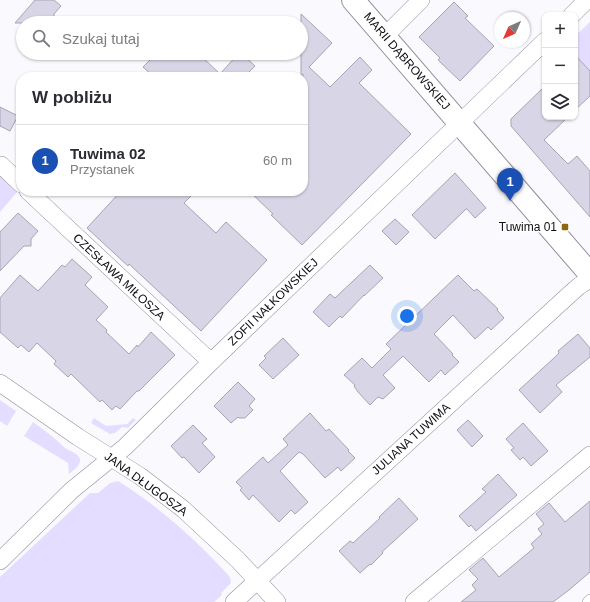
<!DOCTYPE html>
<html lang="pl">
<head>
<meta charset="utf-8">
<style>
	:root { --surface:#fff; --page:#f2f2f3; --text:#2b2b33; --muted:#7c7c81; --line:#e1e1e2; --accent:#0b8043 }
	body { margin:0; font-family:Arial,sans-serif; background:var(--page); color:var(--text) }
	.controls { position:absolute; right:12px; top:12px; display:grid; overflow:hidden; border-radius:8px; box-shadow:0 1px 3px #0004 }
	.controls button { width:36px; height:36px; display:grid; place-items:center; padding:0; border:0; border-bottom:1px solid var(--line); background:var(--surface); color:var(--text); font:20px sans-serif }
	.compass { position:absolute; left:494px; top:12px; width:36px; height:36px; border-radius:50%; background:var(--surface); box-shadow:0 1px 3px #0004; rotate:225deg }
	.you { position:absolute; left:407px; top:316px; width:14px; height:14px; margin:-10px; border:3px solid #fff; border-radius:50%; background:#1a73e8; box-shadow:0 0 0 6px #1a73e833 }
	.badge { display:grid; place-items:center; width:26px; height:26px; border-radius:50%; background:var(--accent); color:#fff; font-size:13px; font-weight:700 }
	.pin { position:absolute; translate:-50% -33px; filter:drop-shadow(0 1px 2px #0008) }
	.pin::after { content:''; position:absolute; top:21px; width:14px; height:12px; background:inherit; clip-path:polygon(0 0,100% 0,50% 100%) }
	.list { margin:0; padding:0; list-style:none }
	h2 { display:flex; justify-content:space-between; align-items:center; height:52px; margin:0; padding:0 16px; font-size:17px }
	h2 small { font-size:13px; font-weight:400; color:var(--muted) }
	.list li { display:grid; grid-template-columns:26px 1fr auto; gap:12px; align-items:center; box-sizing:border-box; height:72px; padding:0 16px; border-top:1px solid var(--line) }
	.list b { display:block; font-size:15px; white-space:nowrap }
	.list p { margin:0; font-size:13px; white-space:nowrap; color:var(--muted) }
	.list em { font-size:13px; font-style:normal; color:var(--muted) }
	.icon { flex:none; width:22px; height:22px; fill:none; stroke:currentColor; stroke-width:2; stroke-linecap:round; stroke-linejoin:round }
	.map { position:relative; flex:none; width:590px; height:602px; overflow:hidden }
	.search { position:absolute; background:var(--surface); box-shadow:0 1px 3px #0004; left:16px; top:16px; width:292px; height:44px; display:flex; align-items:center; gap:10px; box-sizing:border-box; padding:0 14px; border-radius:22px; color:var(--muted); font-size:15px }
	.panel { position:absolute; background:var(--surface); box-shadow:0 1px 3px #0004; left:16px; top:72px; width:292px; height:124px; border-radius:16px }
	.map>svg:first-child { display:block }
	.green { fill:#e4ddff }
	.building { fill:#d8d5e6; stroke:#a7a3b4 }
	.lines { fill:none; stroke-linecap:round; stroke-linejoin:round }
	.lane-casing { stroke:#918d9d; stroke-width:10 }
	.street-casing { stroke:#918d9d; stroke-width:18 }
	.secondary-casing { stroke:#918d9d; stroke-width:24 }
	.lane { stroke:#fff; stroke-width:9 }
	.street { stroke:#fff; stroke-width:17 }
	.secondary { stroke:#fff; stroke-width:22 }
	.poi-dot { fill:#8c690b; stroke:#fff; stroke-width:1.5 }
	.labels { text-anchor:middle; stroke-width:3; stroke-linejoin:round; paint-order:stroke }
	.street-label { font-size:12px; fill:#0f0e13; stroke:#fff }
	.poi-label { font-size:12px; fill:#0f0e13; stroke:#fff; text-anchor:end }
</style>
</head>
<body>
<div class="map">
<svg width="590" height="602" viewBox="0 0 590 602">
	<rect width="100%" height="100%" fill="#faf9fd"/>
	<!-- green -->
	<path class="green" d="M 590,22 L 590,71 L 575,55 L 575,36 Z
		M 0,175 L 18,191 L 0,212 Z
		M 0,400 L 16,411 L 7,426 L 0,421 Z
		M 94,418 L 106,426 L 127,424 L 133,418 L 136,420 L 128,428 L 122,427 L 115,433 L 110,434 L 91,423 Z
		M 33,422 C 44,430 55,438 65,448 C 70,451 78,453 80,459 C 81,466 73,470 69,474 L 68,463 L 24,436 Z
		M 118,481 C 160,507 197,541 230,577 L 231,583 L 221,593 L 222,595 L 214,602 L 0,602 L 0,577 L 90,493 L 98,493 L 110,483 Z"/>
	<!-- building -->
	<path class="building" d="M 35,0 L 54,0 L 61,6 L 54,14 L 54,23 L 15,23 Z
		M 454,2 L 468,16 L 465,18 L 494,46 L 460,81 L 438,60 L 440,58 L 419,37 Z
		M 301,14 L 332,43 L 309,67 L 330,87 L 360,57 L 372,70 L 359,83 L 411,134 L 302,245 L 271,215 L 273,214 L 249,191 L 303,191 L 303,74 L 301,76 Z
		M 157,53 L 198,53 L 220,74 L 239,53 L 241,53 L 255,66 L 244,77 L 154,77 L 143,67 Z
		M 575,55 L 590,71 L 590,96 L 575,110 Z
		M 545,86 L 545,117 L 568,117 L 544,140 L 568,164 L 577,156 L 590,171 L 590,217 L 511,126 L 511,119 Z
		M 0,107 L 18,116 L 10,131 L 0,126 Z
		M 455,173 L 486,208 L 475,218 L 467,209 L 466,209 L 435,239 L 412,215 Z
		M 121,191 L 196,191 L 184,203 L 216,233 L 226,222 L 267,260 L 201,331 L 129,264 L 128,266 L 87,228 Z
		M 18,213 L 38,231 L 31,239 L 31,246 L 24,246 L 0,271 L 0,232 Z
		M 395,219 L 409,232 L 396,245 L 382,231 Z
		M 72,259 L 92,277 L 85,285 L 108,307 L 96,320 L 107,330 L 106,332 L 129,354 L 137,345 L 138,347 L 151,332 L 175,355 L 139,391 L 137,391 L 120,409 L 116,406 L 112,410 L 102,400 L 100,402 L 71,374 L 68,377 L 54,364 L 56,361 L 37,343 L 29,352 L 21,345 L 18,348 L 0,332 L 0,298 L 20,275 L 38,291 L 62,265 L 65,267 Z
		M 370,265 L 383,278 L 364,296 L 364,295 L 342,318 L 340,316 L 329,327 L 313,312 L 330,294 L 335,298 Z
		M 458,275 L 474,291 L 477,289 L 498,309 L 497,310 L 504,318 L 491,330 L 488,327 L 475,339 L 453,315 L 434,334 L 453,354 L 452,355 L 459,362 L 445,375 L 441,370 L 429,382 L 403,356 L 383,375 L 395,388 L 383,399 L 378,397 L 370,405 L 358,392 L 354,386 L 355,385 L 344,375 L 362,358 L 372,368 L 391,349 L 386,344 Z
		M 578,334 L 590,348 L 590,357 L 556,385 L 562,392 L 540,413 L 519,390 L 554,358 L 559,353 L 558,351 Z
		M 283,338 L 299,355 L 273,379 L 259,365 L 266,358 L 264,356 Z
		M 238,382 L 255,399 L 249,406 L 253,410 L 245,418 L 239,418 L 238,417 L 231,423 L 214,406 Z
		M 310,413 L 326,431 L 329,429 L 349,450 L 348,451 L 355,458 L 341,471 L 338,467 L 325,478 L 303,454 L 299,452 L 280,471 L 308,502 L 295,514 L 291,510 L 279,522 L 253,495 L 249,500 L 240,490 L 242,488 L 236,482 L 263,457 L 268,463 L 288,445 L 283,439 Z
		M 468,420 L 483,436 L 472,447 L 457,430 Z
		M 523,423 L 548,451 L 531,466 L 523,457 L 520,460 L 511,450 L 514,448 L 506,439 Z
		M 193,425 L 207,439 L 202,443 L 215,457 L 199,473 L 184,457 L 182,458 L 171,446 Z
		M 498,474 L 517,495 L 476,531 L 471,525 L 469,527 L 459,516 L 486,492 L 482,489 Z
		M 399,498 L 418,519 L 382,552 L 383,553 L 371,565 L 370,564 L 360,573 L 339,551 L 350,541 L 353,543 L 380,518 L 379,517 Z
		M 590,501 L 590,572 L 569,590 L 553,602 L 461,602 L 476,590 L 472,585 L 478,579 L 469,570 L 483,558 L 499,577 L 534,548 L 531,544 L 542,534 L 538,529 L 544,524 L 536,514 L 549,503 L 565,522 Z"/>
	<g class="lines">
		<!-- lane casing -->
		<g class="lane-casing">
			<path id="lane" d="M 587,602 L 590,599"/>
		</g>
		<!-- street casing -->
		<g class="street-casing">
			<path id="street" d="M 572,15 L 587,0
				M 385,36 L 421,0
				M 1,165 L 21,184
				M 28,191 L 211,362
				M 0,383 L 78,437 L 140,476 L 183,509 L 238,560 L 277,602
				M 0,561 L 72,490 L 125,447 L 211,362 L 545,41
				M 234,602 L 570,294 L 579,286 L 590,279
				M 414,602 L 590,455"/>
		</g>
		<!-- secondary casing -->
		<g class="secondary-casing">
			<path id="secondary" d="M 353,0 L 590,274"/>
		</g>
		<!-- lane -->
		<use href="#lane" class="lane"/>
		<!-- street -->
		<use href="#street" class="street"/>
		<!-- secondary -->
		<use href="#secondary" class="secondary"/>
	</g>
	<!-- markers -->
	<rect class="poi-dot" x="561" y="223" width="8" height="8" rx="2"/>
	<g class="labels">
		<!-- street labels -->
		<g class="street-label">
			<text transform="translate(407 61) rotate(49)" y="4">MARII DĄBROWSKIEJ</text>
			<text transform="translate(119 277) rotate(43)" y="4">CZESŁAWA MIŁOSZA</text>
			<text transform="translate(273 302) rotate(-44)" y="4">ZOFII NAŁKOWSKIEJ</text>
			<text transform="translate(411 439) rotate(-42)" y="4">JULIANA TUWIMA</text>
			<text transform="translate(146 484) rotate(36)" y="4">JANA DŁUGOSZA</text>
		</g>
		<!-- poi labels -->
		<g class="poi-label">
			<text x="557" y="231">Tuwima 01</text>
		</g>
	</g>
</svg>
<div class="controls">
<button>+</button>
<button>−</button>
<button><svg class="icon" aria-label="layers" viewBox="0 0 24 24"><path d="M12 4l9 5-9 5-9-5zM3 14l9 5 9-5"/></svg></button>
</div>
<svg class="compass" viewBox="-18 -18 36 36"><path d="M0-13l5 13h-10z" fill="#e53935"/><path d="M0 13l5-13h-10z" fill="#7c7c81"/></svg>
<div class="you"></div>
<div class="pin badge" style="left:510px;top:201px;background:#1a4fb4">1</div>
<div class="search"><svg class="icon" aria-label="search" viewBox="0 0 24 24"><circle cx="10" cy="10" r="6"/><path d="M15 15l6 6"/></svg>Szukaj tutaj</div>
<section class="panel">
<h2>W pobliżu<small></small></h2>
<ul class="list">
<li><span class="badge" style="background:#1a4fb4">1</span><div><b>Tuwima 02</b><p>Przystanek</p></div><em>60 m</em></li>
</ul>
</section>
</div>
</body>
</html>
